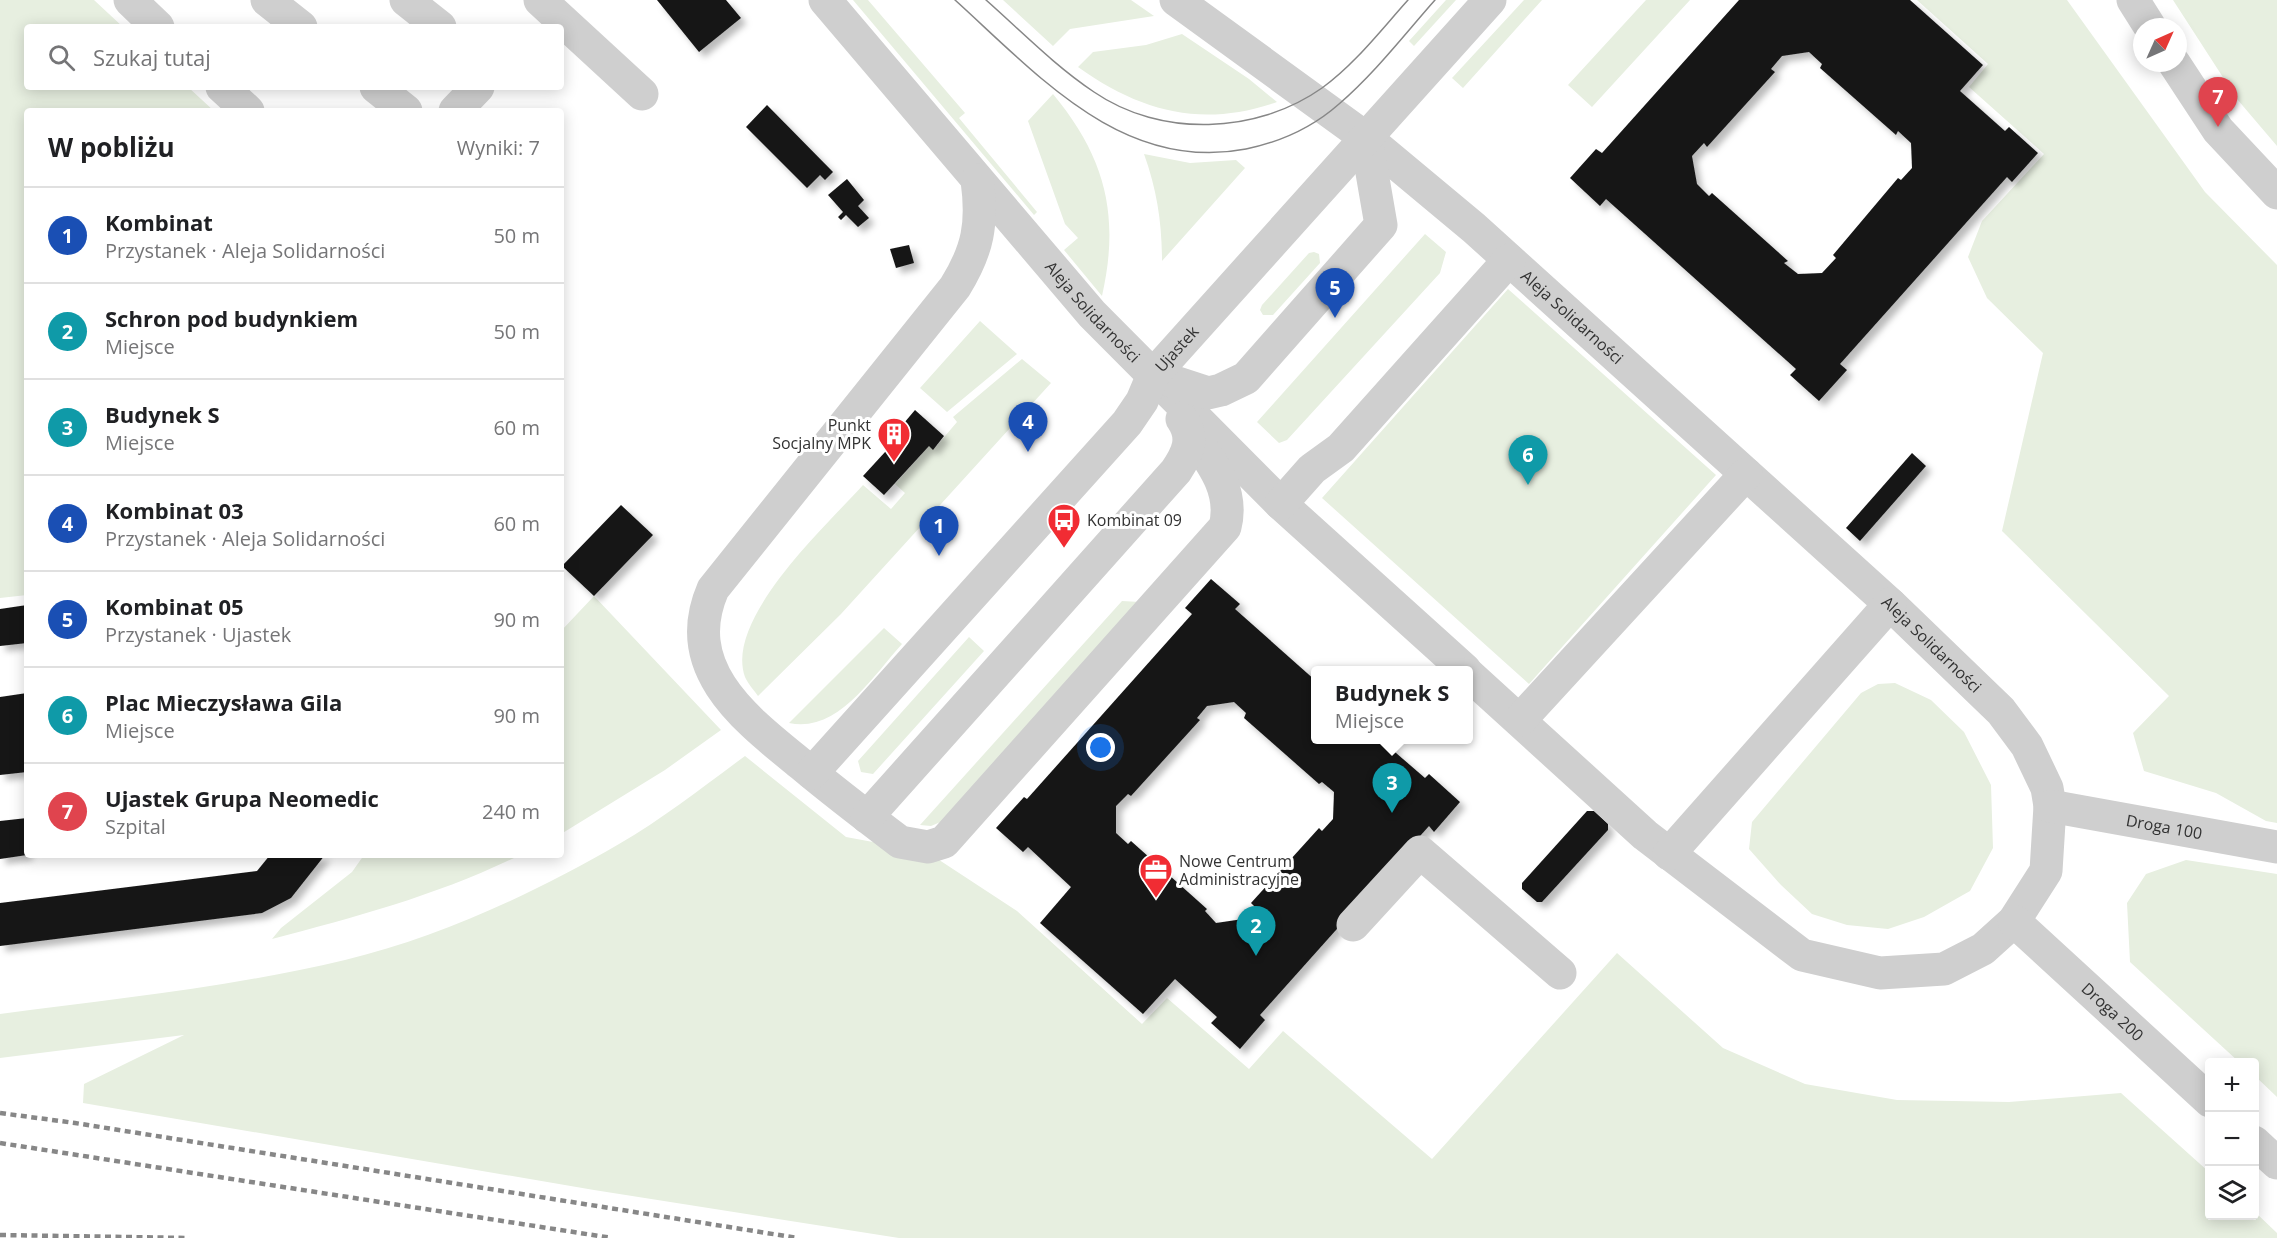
<!DOCTYPE html>
<html lang="pl">
<head>
<meta charset="utf-8">
<style>
	:root { --surface:#fff; --page:#f6f6f6; --text:#202124; --muted:#757577; --line:#e0e0e0; --accent:#f12c33 }
	body { margin:0; font-family:"Open Sans",sans-serif; background:var(--page); color:var(--text) }
	.controls { position:absolute; right:18px; bottom:18px; display:grid; overflow:hidden; border-radius:6px; box-shadow:0 3px 15px #0003 }
	.controls button { width:54px; height:54px; display:grid; place-items:center; padding:0; border:0; border-bottom:2px solid var(--line); background:var(--surface); color:var(--text); font:30px sans-serif }
	.compass { position:absolute; left:2133px; top:18px; width:54px; height:54px; border-radius:50%; background:var(--surface); box-shadow:0 3px 15px #0003; rotate:45deg }
	.you { position:absolute; left:1101px; top:748px; width:21px; height:21px; margin:-15px; border:4px solid #fff; border-radius:50%; background:#1a73e8; box-shadow:0 0 0 9px #1a73e833 }
	.badge { display:grid; place-items:center; width:39px; height:39px; border-radius:50%; background:var(--accent); color:#fff; font-size:20px; font-weight:700 }
	.pin { position:absolute; translate:-50% -50px; filter:drop-shadow(0 2px 3px #0008) }
	.pin::after { content:''; position:absolute; top:32px; width:21px; height:18px; background:inherit; clip-path:polygon(0 0,100% 0,50% 100%) }
	.popup { position:absolute; left:1311px; top:666px; width:162px; height:78px; box-sizing:border-box; display:grid; place-content:center; border-radius:6px; background:var(--surface); filter:drop-shadow(0 2px 4px #0005); font-size:20px; white-space:nowrap; color:var(--muted) }
	.popup b { font-size:22px; color:var(--text) }
	.popup::after { content:''; position:absolute; left:50%; top:100%; margin-left:-12px; border:12px solid transparent; border-top-color:var(--surface) }
	.list { margin:0; padding:0; list-style:none }
	h2 { display:flex; justify-content:space-between; align-items:center; height:78px; margin:0; padding:0 24px; font-size:26px }
	h2 small { font-size:20px; font-weight:400; color:var(--muted) }
	.list li { display:grid; grid-template-columns:39px 1fr auto; gap:18px; align-items:center; box-sizing:border-box; height:96px; padding:0 24px; border-top:2px solid var(--line) }
	.list b { display:block; font-size:22px; white-space:nowrap }
	.list p { margin:0; font-size:20px; white-space:nowrap; color:var(--muted) }
	.list em { font-size:20px; font-style:normal; color:var(--muted) }
	.icon { flex:none; width:33px; height:33px; fill:none; stroke:currentColor; stroke-width:2; stroke-linecap:round; stroke-linejoin:round }
	.map { position:relative; flex:none; width:2277px; height:1238px; overflow:hidden }
	.search { position:absolute; background:var(--surface); box-shadow:0 3px 15px #0003; left:24px; top:24px; width:540px; height:66px; display:flex; align-items:center; gap:15px; box-sizing:border-box; padding:0 21px; border-radius:6px; color:var(--muted); font-size:22px }
	.panel { position:absolute; background:var(--surface); box-shadow:0 3px 15px #0003; left:24px; top:108px; width:540px; height:750px; border-radius:6px }
	.map>svg:first-child { display:block }
	.green { fill:#e7efe0 }
	.building { fill:#191919; fill-rule:evenodd; filter:url(#shadow) }
	.lines { fill:none; stroke-linecap:round; stroke-linejoin:round }
	.minor { stroke:#cfcfcf; stroke-width:33 }
	.tram { stroke:#878787; stroke-width:1.5 }
	.rail { stroke:#878787; stroke-width:4.5; stroke-dasharray:6 4.5; stroke-linecap:butt }
	.labels { text-anchor:middle; stroke-width:6; stroke-linejoin:round; paint-order:stroke }
	.street-label { font-size:16px; fill:#323232; stroke:#fff }
	.poi-label { font-size:16px; fill:#323232; stroke:#fff; text-anchor:start }
</style>
</head>
<body>
<div class="map">
<svg width="2277" height="1238" viewBox="0 0 2277 1238">
	<defs>
		<filter id="shadow"><feDropShadow dx="5.5" dy="5.5" stdDeviation="3" flood-color="#0004"/></filter>
	</defs>
	<rect width="100%" height="100%" fill="#fff"/>
	<!-- green -->
	<path class="green" d="M 0,0 L 94,0 L 123,27 L 27,27 L 27,87 L 188,87 L 214,111 L 27,111 L 27,595 L 0,598 Z
		M 853,0 L 868,0 L 965,113 L 959,118 L 1037,212 L 1034,215 Z
		M 1003,0 L 1131,0 L 1154,16 L 1070,29 L 1053,46 Z
		M 1446,0 L 1456,0 L 1414,46 L 1409,41 Z
		M 1524,0 L 1542,0 L 1463,88 L 1452,78 Z
		M 1646,0 L 1690,0 L 1592,107 L 1568,85 Z
		M 1917,0 L 2067,0 L 2205,192 L 2277,265 L 2277,823 L 2266,821 L 2216,793 L 2144,771 L 2133,733 L 2169,696 L 2002,531 L 2043,353 L 1987,298 L 1968,257 L 1982,221 L 2044,154 L 1969,87 L 1988,64 Z
		M 2173,0 L 2277,0 L 2277,146 L 2237,99 Z
		M 1182,34 L 1249,79 L 1277,102 C 1202,128 1141,112 1078,67 L 1093,52 L 1146,45 Z
		M 1053,94 C 1106,158 1120,216 1102,296 L 1064,250 L 1078,238 L 1065,224 L 1028,121 Z
		M 1144,154 L 1190,163 L 1236,160 L 1245,168 L 1162,261 C 1162,223 1157,190 1144,154 Z
		M 1425,234 L 1446,252 L 1440,273 L 1287,440 L 1279,443 L 1257,422 Z
		M 1314,252 L 1319,254 L 1320,263 L 1273,315 L 1263,315 L 1260,310 L 1262,305 L 1309,253 Z
		M 1508,289 L 1716,475 L 1529,684 L 1322,498 Z
		M 980,321 L 1017,354 L 947,412 L 920,388 Z
		M 1022,359 L 1051,383 L 841,614 L 758,696 C 754,690 748,684 745,677 C 724,619 827,525 863,485 L 891,509 L 905,493 L 895,484 L 929,446 L 934,449 L 957,422 L 953,417 Z
		M 594,596 L 721,730 L 665,770 L 561,834 L 561,631 Z
		M 1122,601 L 1140,602 L 943,821 L 931,826 L 920,825 Z
		M 884,628 L 902,644 C 873,676 837,734 789,723 Z
		M 969,637 L 984,651 L 873,774 L 861,772 L 858,761 Z
		M 1895,683 L 1931,700 L 1964,732 L 1991,785 L 1993,848 L 1970,891 L 1924,917 L 1888,929 L 1847,925 L 1812,914 L 1781,885 L 1749,849 L 1752,822 L 1861,693 L 1878,684 Z
		M 745,756 L 846,837 L 927,852 L 1017,911 L 1142,1024 L 1167,998 L 1249,1069 L 1283,1031 L 1432,1159 L 1617,953 L 1723,1048 L 1805,1084 L 1897,1100 L 2009,1102 L 2121,1093 L 2209,1172 L 2210,1216 L 2254,1216 L 2255,1212 L 2277,1233 L 2277,1238 L 899,1238 L 594,1190 L 83,1103 L 84,1084 L 184,1035 L 0,1058 L 0,1014 C 115,999 232,987 345,960 C 440,937 535,893 619,844 C 664,818 704,786 745,756 Z
		M 364,855 L 520,855 C 441,894 357,917 272,939 L 281,928 L 352,872 Z
		M 2186,860 L 2277,874 L 2277,1097 L 2255,1076 L 2254,1062 L 2239,1062 L 2130,962 L 2127,903 L 2146,874 Z"/>
	<!-- building -->
	<path class="building" d="M 657,0 L 726,0 L 741,18 L 699,52 Z
		M 1739,0 L 1910,0 L 1983,65 L 1960,91 L 2005,131 L 2009,127 L 2038,153 L 2012,182 L 2007,177 L 1840,364 L 1847,370 L 1819,401 L 1790,375 L 1796,369 L 1606,199 L 1600,206 L 1570,178 L 1596,149 L 1602,153 ZM 1809,52 L 1822,64 L 1820,68 L 1896,135 L 1898,131 L 1911,143 L 1912,168 L 1901,180 L 1898,178 L 1833,255 L 1836,258 L 1822,273 L 1798,274 L 1784,263 L 1788,261 L 1712,193 L 1709,196 L 1697,184 L 1692,156 L 1704,143 L 1707,147 L 1775,72 L 1771,69 L 1782,56 Z
		M 767,105 L 833,172 L 825,180 L 820,175 L 807,188 L 746,127 Z
		M 847,179 L 864,200 L 858,206 L 869,218 L 858,227 L 846,215 L 841,220 L 838,217 L 843,212 L 828,195 Z
		M 909,245 L 914,263 L 896,268 L 890,249 Z
		M 915,410 L 944,436 L 933,450 L 929,446 L 884,495 L 863,476 L 908,427 L 904,423 Z
		M 1912,453 L 1926,466 L 1860,541 L 1846,528 Z
		M 621,505 L 653,535 L 594,596 L 562,566 Z
		M 1211,579 L 1240,604 L 1235,609 L 1316,681 L 1316,740 L 1381,740 L 1425,778 L 1429,774 L 1460,802 L 1434,832 L 1429,826 L 1260,1015 L 1265,1020 L 1240,1049 L 1211,1023 L 1217,1017 L 1175,979 L 1143,1014 L 1040,923 L 1071,887 L 1028,847 L 1023,852 L 996,828 L 1024,797 L 1027,799 L 1192,614 L 1185,608 ZM 1234,702 L 1246,713 L 1244,718 L 1319,784 L 1322,782 L 1334,792 L 1333,819 L 1322,831 L 1319,828 L 1251,903 L 1255,907 L 1243,919 L 1216,923 L 1205,911 L 1207,909 L 1131,841 L 1128,844 L 1116,833 L 1116,806 L 1128,794 L 1131,796 L 1200,720 L 1197,718 L 1207,706 Z
		M 27,605 L 27,643 L 0,646 L 0,609 Z
		M 27,693 L 27,772 L 0,775 L 0,697 Z
		M 1587,811 L 1594,811 L 1608,824 L 1608,830 L 1542,902 L 1537,902 L 1522,889 L 1522,883 Z
		M 27,818 L 27,855 L 0,859 L 0,821 Z
		M 270,855 L 325,855 L 291,898 L 262,913 L 0,946 L 0,903 L 257,871 Z"/>
	<g class="lines">
		<!-- minor -->
		<g class="minor">
			<path d="M 130,0 L 158,27"/>
			<path d="M 267,0 L 301,27"/>
			<path d="M 406,0 L 440,27"/>
			<path d="M 540,0 L 642,94"/>
			<path id="s1" d="M 825,0 L 1092,314 L 1281,504 L 1465,670"/>
			<path id="s2" d="M 1176,0 L 1366,138 L 1474,228 L 1890,604 L 2001,711 L 2027,746 L 2047,788 L 2050,806 L 2046,871 L 2014,921 L 1983,949 L 1944,969 L 1880,973 L 1802,955 L 1645,835 L 1468,674"/>
			<path d="M 2133,0 L 2150,27"/>
			<path d="M 2174,63 L 2218,130 L 2277,193"/>
			<path d="M 222,87 L 248,111"/>
			<path d="M 376,87 L 406,111"/>
			<path d="M 455,111 L 478,87"/>
			<path d="M 977,180 C 983,224 978,250 955,287 L 713,589 C 678,670 747,720 802,765 C 834,792 867,817 900,842 L 928,847 L 944,842 L 1225,527 C 1235,489 1209,459 1189,430"/>
			<path d="M 1156,376 L 1208,393 L 1221,390 L 1246,378 L 1381,225 L 1366,138"/>
			<path d="M 1281,504 L 1312,469 L 1341,448 L 1509,260"/>
			<path d="M 1520,720 L 1746,474"/>
			<path id="s3" d="M 812,773 L 1127,423 L 1142,401 L 1153,375 L 1490,0"/>
			<path id="s4" d="M 2050,806 L 2277,847"/>
			<path d="M 867,817 L 1176,471 C 1188,453 1195,438 1182,419"/>
			<path d="M 1669,854 L 1890,604"/>
			<path id="s5" d="M 2014,921 L 2210,1101"/>
			<path d="M 1353,925 L 1420,852 L 1560,973"/>
			<path d="M 2254,1142 L 2277,1163"/>
		</g>
		<!-- tram -->
		<path class="tram" d="M 955,0 C 1038,75 1123,173 1246,149 C 1280,142 1313,127 1339,104 C 1375,73 1404,35 1435,0
			M 986,0 C 1021,31 1055,66 1094,92 C 1161,138 1257,134 1322,88 C 1355,64 1381,30 1408,0"/>
		<!-- rail -->
		<path class="rail" d="M 0,1113 L 75,1123 L 798,1238
			M 0,1143 L 612,1238
			M 0,1235 L 189,1238"/>
	</g>
	<!-- icons -->
	<defs>
		<g id="building-pin" transform="scale(1.725)"><path d="M0 17L-7.5 6A9.5 9.5 0 1 1 7.5 6Z" fill="#f12c33" stroke="#fff"/><path d="M-4-6H4V6H1V3H-1V6H-4ZM-2.5-4.3h1.7v1.8h-1.7ZM.8-4.3h1.7v1.8H.8ZM-2.5-1h1.7V.8h-1.7ZM.8-1h1.7V.8H.8Z" fill="#fff"/></g>
		<g id="bus-pin" transform="scale(1.725)"><path d="M0 17L-7.5 6A9.5 9.5 0 1 1 7.5 6Z" fill="#f12c33" stroke="#fff"/><path d="M-5-6H5V4H4V6H2V4H-2V6H-4V4H-5ZM-3.5-4V0h7V-4ZM-3.5 1.2v1.5H-2V1.2ZM2 1.2v1.5H3.5V1.2Z" fill="#fff"/></g>
		<g id="office-pin" transform="scale(1.725)"><path d="M0 17L-7.5 6A9.5 9.5 0 1 1 7.5 6Z" fill="#f12c33" stroke="#fff"/><path d="M-6-3h4V-5.5h4V-3h4V5H-6ZM-1-4.5V-3h2v-1.5ZM-6 0V1H6V0Z" fill="#fff"/></g>
	</defs>
	<g fill-rule="evenodd">
		<use href="#building-pin" x="894" y="434"/>
		<use href="#bus-pin" x="1064" y="520"/>
		<use href="#office-pin" x="1156" y="870"/>
	</g>
	<g class="labels">
		<!-- street labels -->
		<g class="street-label">
			<text dy="6" stroke="none"><textPath href="#s1" startOffset="411">Aleja Solidarności</textPath></text>
			<text dy="6" stroke="none"><textPath href="#s2" startOffset="508">Aleja Solidarności</textPath></text>
			<text dy="6" stroke="none"><textPath href="#s3" startOffset="561">Ujastek</textPath></text>
			<text dy="6" stroke="none"><textPath href="#s2" startOffset="994">Aleja Solidarności</textPath></text>
			<text dy="6" stroke="none"><textPath href="#s4" startOffset="116">Droga 100</textPath></text>
			<text dy="6" stroke="none"><textPath href="#s5" startOffset="134">Droga 200</textPath></text>
		</g>
		<!-- poi labels -->
		<g class="poi-label">
			<text x="871" y="431" text-anchor="end">Punkt<tspan x="871" dy="18">Socjalny MPK</tspan></text>
			<text x="1087" y="526">Kombinat 09</text>
			<text x="1179" y="867">Nowe Centrum<tspan x="1179" dy="18">Administracyjne</tspan></text>
		</g>
	</g>
</svg>
<div class="controls">
<button>+</button>
<button>−</button>
<button><svg class="icon" aria-label="layers" viewBox="0 0 24 24"><path d="M12 4l9 5-9 5-9-5zM3 14l9 5 9-5"/></svg></button>
</div>
<svg class="compass" viewBox="-18 -18 36 36"><path d="M0-13l5 13h-10z" fill="#e53935"/><path d="M0 13l5-13h-10z" fill="#757577"/></svg>
<div class="you"></div>
<div class="pin badge" style="left:939px;top:556px;background:#1a4fb4">1</div>
<div class="pin badge" style="left:1256px;top:956px;background:#0f9aa8">2</div>
<div class="pin badge" style="left:1392px;top:813px;background:#0f9aa8">3</div>
<div class="popup"><b>Budynek S</b>Miejsce</div>
<div class="pin badge" style="left:1028px;top:452px;background:#1a4fb4">4</div>
<div class="pin badge" style="left:1335px;top:318px;background:#1a4fb4">5</div>
<div class="pin badge" style="left:1528px;top:485px;background:#0f9aa8">6</div>
<div class="pin badge" style="left:2218px;top:127px;background:#e0444e">7</div>
<div class="search"><svg class="icon" aria-label="search" viewBox="0 0 24 24"><circle cx="10" cy="10" r="6"/><path d="M15 15l6 6"/></svg>Szukaj tutaj</div>
<section class="panel">
<h2>W pobliżu<small>Wyniki: 7</small></h2>
<ul class="list">
<li><span class="badge" style="background:#1a4fb4">1</span><div><b>Kombinat</b><p>Przystanek · Aleja Solidarności</p></div><em>50 m</em></li>
<li><span class="badge" style="background:#0f9aa8">2</span><div><b>Schron pod budynkiem</b><p>Miejsce</p></div><em>50 m</em></li>
<li><span class="badge" style="background:#0f9aa8">3</span><div><b>Budynek S</b><p>Miejsce</p></div><em>60 m</em></li>
<li><span class="badge" style="background:#1a4fb4">4</span><div><b>Kombinat 03</b><p>Przystanek · Aleja Solidarności</p></div><em>60 m</em></li>
<li><span class="badge" style="background:#1a4fb4">5</span><div><b>Kombinat 05</b><p>Przystanek · Ujastek</p></div><em>90 m</em></li>
<li><span class="badge" style="background:#0f9aa8">6</span><div><b>Plac Mieczysława Gila</b><p>Miejsce</p></div><em>90 m</em></li>
<li><span class="badge" style="background:#e0444e">7</span><div><b>Ujastek Grupa Neomedic</b><p>Szpital</p></div><em>240 m</em></li>
</ul>
</section>
</div>
</body>
</html>
